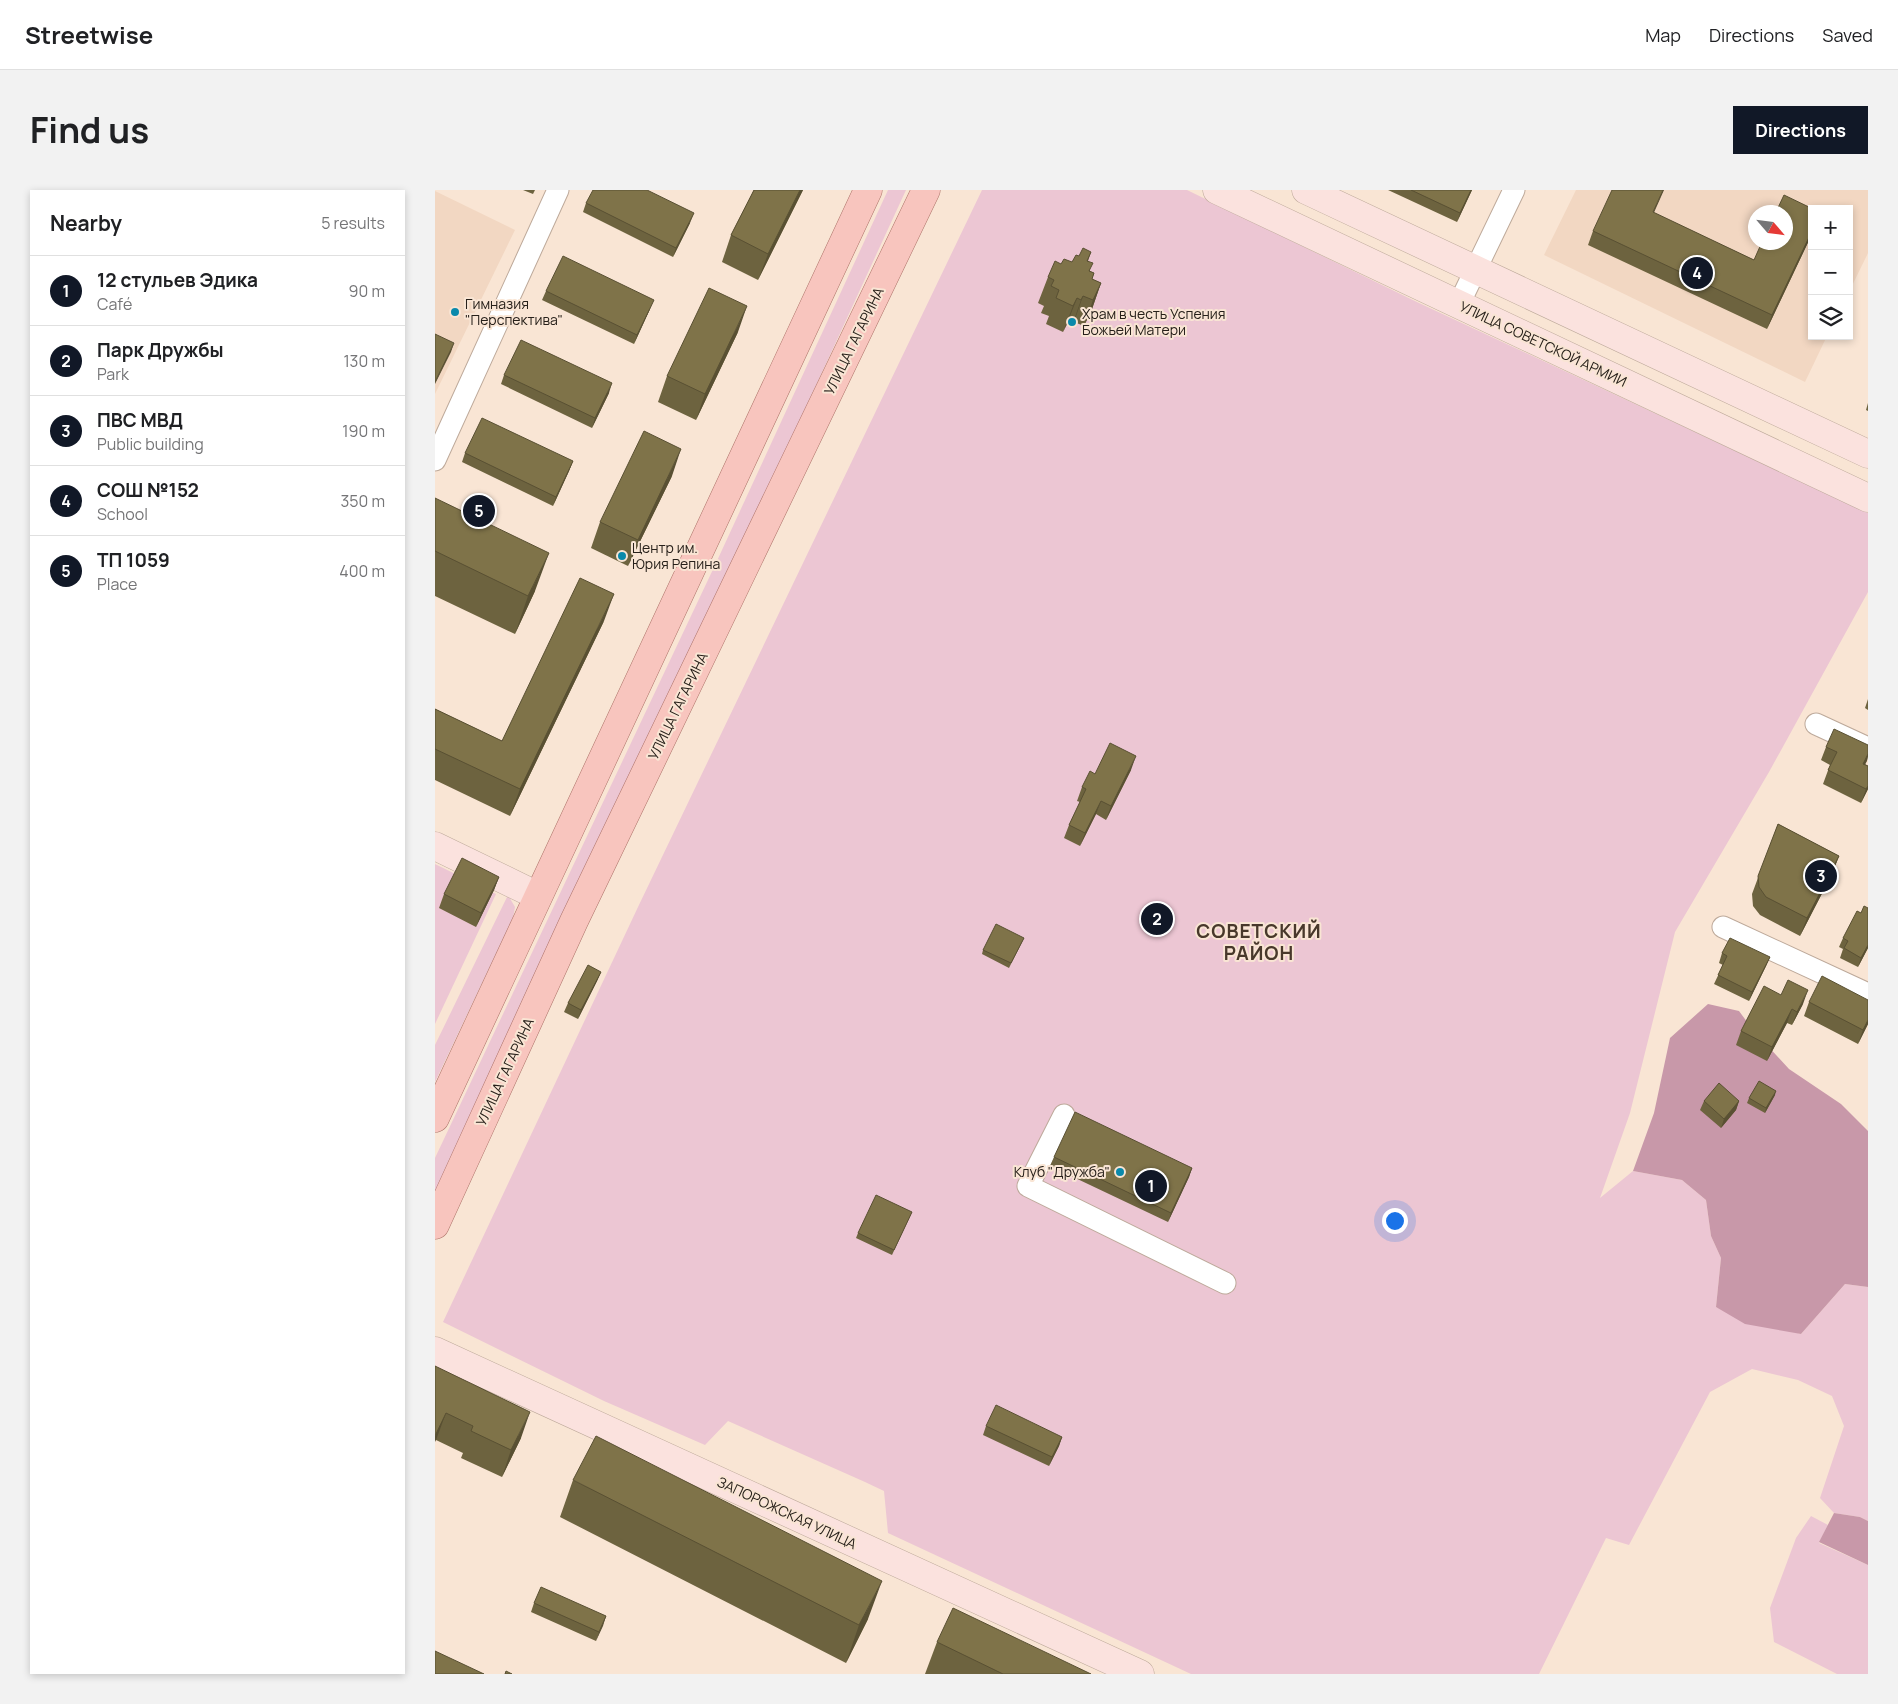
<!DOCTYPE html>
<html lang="en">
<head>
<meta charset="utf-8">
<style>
	:root { --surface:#fff; --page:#f2f2f2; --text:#202124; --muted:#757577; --line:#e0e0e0; --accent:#111827 }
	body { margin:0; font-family:Manrope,sans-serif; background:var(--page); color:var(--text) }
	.controls { position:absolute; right:15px; top:15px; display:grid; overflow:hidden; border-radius:0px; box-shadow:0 2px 8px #0003 }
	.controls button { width:45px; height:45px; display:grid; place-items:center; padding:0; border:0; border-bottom:1px solid var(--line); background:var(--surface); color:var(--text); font:25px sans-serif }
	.compass { position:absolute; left:1313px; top:15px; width:45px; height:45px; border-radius:50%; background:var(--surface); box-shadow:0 2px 8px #0003; rotate:118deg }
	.you { position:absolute; left:959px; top:1030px; width:18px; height:18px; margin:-12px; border:4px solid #fff; border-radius:50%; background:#1a73e8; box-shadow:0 0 0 8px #1a73e833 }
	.badge { display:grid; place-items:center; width:32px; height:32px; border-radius:50%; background:var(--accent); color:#fff; font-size:16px; font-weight:700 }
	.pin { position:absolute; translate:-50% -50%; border:2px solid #fff; box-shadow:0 1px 5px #0006 }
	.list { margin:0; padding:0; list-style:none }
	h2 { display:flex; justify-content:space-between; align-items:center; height:65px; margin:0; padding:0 20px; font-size:21px }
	h2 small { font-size:16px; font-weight:400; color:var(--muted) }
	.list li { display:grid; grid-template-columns:32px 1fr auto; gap:15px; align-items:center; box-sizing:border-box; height:70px; padding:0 20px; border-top:1px solid var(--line) }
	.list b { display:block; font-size:19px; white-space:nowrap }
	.list p { margin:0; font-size:16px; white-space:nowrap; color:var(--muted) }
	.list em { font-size:16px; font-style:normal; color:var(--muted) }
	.icon { flex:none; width:28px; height:28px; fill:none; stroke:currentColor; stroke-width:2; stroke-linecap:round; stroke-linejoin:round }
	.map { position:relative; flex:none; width:1433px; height:1484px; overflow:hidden; border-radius:0px }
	header { display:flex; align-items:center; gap:30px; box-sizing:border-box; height:70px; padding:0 25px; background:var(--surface); border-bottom:1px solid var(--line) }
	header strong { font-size:24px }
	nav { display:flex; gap:28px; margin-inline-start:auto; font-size:18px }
	.intro { display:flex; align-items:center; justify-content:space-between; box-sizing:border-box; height:120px; padding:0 30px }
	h1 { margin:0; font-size:35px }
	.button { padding:12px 22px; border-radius:0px; background:var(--accent); color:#fff; font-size:18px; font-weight:700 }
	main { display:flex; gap:30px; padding:0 30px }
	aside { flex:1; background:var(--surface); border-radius:0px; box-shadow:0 2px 8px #0003 }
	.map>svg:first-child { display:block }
	.built { fill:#f2d7c2; fill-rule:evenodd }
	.green { fill:#ecc6d3 }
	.forest { fill:#c898a9 }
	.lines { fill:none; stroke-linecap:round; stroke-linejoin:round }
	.street-casing { stroke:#bda99a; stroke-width:23 }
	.secondary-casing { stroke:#bda99a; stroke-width:29 }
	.primary-casing { stroke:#ac7268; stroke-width:29 }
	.street { stroke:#fff; stroke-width:21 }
	.secondary { stroke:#fbe2de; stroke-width:28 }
	.primary { stroke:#f8c5be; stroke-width:28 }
	.wall { fill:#6d633f }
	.shaded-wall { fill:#595033 }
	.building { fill:#7f7349; stroke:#595033 }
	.poi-dot { fill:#0a89ab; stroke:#f9e5d4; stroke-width:2 }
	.labels { text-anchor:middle; stroke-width:4; stroke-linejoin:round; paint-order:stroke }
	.poi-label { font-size:14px; fill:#27201a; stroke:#f9e5d4; text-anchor:start }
	.street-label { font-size:14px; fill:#27201a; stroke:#f9e5d4 }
	.district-label { font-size:19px; font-weight:bold; letter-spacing:1px; fill:#48382b; stroke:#f9e5d4 }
</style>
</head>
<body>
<header>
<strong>Streetwise</strong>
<nav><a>Map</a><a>Directions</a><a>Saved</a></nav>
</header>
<div class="intro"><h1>Find us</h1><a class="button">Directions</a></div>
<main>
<aside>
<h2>Nearby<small>5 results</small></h2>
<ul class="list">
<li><span class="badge">1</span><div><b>12 стульев Эдика</b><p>Café</p></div><em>90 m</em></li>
<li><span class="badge">2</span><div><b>Парк Дружбы</b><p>Park</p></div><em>130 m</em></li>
<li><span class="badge">3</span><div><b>ПВС МВД</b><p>Public building</p></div><em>190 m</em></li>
<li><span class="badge">4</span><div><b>СОШ №152</b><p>School</p></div><em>350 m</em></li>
<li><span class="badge">5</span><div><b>ТП 1059</b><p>Place</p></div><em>400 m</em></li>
</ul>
</aside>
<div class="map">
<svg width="1433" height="1484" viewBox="0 0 1433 1484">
	<rect width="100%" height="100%" fill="#f9e5d4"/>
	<!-- built -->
	<path class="built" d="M 1141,0 L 1433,0 L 1433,63 L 1414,102 L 1414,19 L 1377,19 L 1377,146 L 1392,146 L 1370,192 L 1109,65 ZM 1320,22 L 1350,22 L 1350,52 L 1320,52 Z
		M 0,1 L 80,40 L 0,204 Z"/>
	<!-- green -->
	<path class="green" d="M 453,0 L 471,0 L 296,380 L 0,1006 L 0,968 L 281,373 Z
		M 547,0 L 752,0 L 984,113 L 1433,323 L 1433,402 L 1334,582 L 1240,742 L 1195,923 L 1165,1008 L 1198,981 L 1247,990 L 1271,1010 L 1276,1046 L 1286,1068 L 1281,1117 L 1366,1144 L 1410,1094 L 1433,1097 L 1433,1331 L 1425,1327 L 1399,1323 L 1385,1308 L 1409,1236 L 1397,1206 L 1363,1190 L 1317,1179 L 1275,1202 L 1194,1355 L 1171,1348 L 1104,1484 L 756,1484 L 453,1343 L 449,1301 L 430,1292 L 293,1231 L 270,1255 L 169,1211 L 8,1132 L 203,717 Z
		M 0,674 L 61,704 L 0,834 Z
		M 73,705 L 80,717 L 78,728 L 0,892 L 0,855 Z
		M 1376,1326 L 1393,1335 L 1384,1353 L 1433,1375 L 1433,1484 L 1402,1484 L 1339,1452 L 1335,1418 L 1361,1348 Z"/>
	<!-- forest -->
	<path class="forest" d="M 1273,814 L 1304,821 L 1318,840 L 1354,879 L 1406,914 L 1433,941 L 1433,1097 L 1410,1094 L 1366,1144 L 1310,1134 L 1281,1117 L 1286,1068 L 1276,1046 L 1271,1010 L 1247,990 L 1198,981 L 1219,923 L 1235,848 Z
		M 1399,1323 L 1425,1327 L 1433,1331 L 1433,1375 L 1384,1352 Z"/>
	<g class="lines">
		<!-- street casing -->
		<g class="street-casing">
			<path id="street" d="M 1024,114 L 1079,0
				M 0,270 L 123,0
				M 1381,534 L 1433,558
				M 1288,737 L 1433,804
				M 629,925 L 593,996 L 790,1093"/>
		</g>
		<!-- secondary casing -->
		<g class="secondary-casing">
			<path id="secondary" d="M 782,0 L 1433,308
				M 871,0 L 1433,264
				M 0,656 L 103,706
				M 0,1161 L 705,1484"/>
		</g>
		<!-- primary casing -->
		<g class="primary-casing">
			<path id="primary" d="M 0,928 L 433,0
				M 0,1035 L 139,731 L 491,0"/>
		</g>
		<!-- street -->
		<use href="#street" class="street"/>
		<!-- secondary -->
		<use href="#secondary" class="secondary"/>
		<!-- primary -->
		<use href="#primary" class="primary"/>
	</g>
	<!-- wall -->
	<path class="wall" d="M 88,0 L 100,0 L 98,4 Z
		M 319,0 L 368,0 L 323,90 L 287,72 L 296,45 Z
		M 953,0 L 1037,0 L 1022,32 Z
		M 151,13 L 255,33 L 238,67 L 148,22 Z
		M 1377,19 L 1377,44 L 1332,139 L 1153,55 L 1158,41 L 1219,23 L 1319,70 Z
		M 656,62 L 653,71 L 655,81 L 659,83 L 657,89 L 666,93 L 657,119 L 649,136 L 639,132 L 637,136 L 632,134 L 628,142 L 611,134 L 614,126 L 606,123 L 609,116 L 603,113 L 613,87 L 626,74 L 637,72 Z
		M 111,101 L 215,119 L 199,154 L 107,110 Z
		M 303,142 L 261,230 L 223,212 L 232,186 Z
		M 69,185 L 174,203 L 157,238 L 66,194 Z
		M 1433,213 L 1433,221 L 1431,220 Z
		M 30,263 L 138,271 L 134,281 L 118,316 L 27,272 Z
		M 237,286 L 193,376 L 156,358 L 165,332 Z
		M 0,309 L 33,324 L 35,320 L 56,313 L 48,331 L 100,401 L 80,444 L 0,406 Z
		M 169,431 L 75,626 L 0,590 L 0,519 L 67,551 Z
		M 1433,509 L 1433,520 L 1430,518 Z
		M 1433,555 L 1433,567 L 1430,574 L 1433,576 L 1433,599 L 1426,613 L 1388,594 L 1395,575 L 1386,570 L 1391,557 Z
		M 696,580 L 671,630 L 661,624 L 645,656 L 629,648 L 634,635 L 645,612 L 642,611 L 647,597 L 660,584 Z
		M 1343,634 L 1404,666 L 1397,684 L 1365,746 L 1325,725 L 1318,716 L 1317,704 Z
		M 64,687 L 59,700 L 41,737 L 4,718 L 9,704 Z
		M 1433,718 L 1433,758 L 1423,777 L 1405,768 L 1408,759 L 1404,757 L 1408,748 L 1426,723 Z
		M 589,748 L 574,778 L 547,764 L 548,760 Z
		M 1287,763 L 1335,767 L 1331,776 L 1314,811 L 1279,794 L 1288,775 L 1284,773 Z
		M 166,782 L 162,791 L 143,829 L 129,822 L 133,813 Z
		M 1433,810 L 1433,834 L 1423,854 L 1369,826 L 1374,812 Z
		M 1368,814 L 1357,835 L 1352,833 L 1332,871 L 1301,855 L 1306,841 Z
		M 1340,905 L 1330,923 L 1312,913 L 1314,908 Z
		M 1269,911 L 1304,911 L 1301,920 L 1286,938 L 1265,920 Z
		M 619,967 L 757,978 L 754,987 L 733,1032 L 615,976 Z
		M 477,1022 L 457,1065 L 421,1048 L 423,1043 Z
		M 0,1176 L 86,1248 L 67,1287 L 26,1268 L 28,1263 L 1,1250 Z
		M 551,1236 L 627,1247 L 624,1256 L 614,1276 L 548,1245 Z
		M 138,1290 L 433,1429 L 411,1473 L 125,1327 Z
		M 99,1413 L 171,1426 L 161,1451 L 96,1422 Z
		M 502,1452 L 656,1484 L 490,1484 Z"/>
	<!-- shaded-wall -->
	<path class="shaded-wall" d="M 365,0 L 368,0 L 323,90 L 333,64 Z
		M 1036,0 L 1037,0 L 1022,32 L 1025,23 Z
		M 1228,0 L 1229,0 L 1213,36 L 1218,22 Z
		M 259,23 L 255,33 L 238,67 L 241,58 Z
		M 1377,41 L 1377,44 L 1332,139 L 1337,125 Z
		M 666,93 L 657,119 L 649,136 L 658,110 Z
		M 648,106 L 639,132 L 637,136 L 646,110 Z
		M 642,108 L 632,134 L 628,142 L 638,116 Z
		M 219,110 L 215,119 L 199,154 L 202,145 Z
		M 312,116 L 303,142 L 261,230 L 270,204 Z
		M 19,153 L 16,162 L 0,194 L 0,192 Z
		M 177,193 L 174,203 L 157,238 L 160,228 Z
		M 246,259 L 237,286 L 193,376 L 203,350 Z
		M 138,271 L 134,281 L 118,316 L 121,307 Z
		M 114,363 L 100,401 L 80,444 L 93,406 Z
		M 179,404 L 169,431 L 75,626 L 85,599 Z
		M 1433,564 L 1432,571 L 1423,587 L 1428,574 Z
		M 701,566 L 696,580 L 671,630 L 676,616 Z
		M 1433,596 L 1433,599 L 1426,613 L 1431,599 Z
		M 666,611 L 661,624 L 645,656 L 650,643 Z
		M 1404,666 L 1397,684 L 1365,746 L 1372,728 Z
		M 64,687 L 59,700 L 41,737 L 46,723 Z
		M 1433,755 L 1433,758 L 1423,777 L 1426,768 Z
		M 1335,767 L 1331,776 L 1314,811 L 1317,802 Z
		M 166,782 L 162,791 L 143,829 L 146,820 Z
		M 1373,800 L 1368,814 L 1357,835 L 1362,822 Z
		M 1357,819 L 1352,833 L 1332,871 L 1337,857 Z
		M 1433,830 L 1433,834 L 1423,854 L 1428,840 Z
		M 1341,901 L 1340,905 L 1330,923 L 1331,918 Z
		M 1304,911 L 1301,920 L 1286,938 L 1289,929 Z
		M 757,978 L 754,987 L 733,1032 L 736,1023 Z
		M 95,1222 L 86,1248 L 67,1287 L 76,1260 Z
		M 11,1223 L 1,1250 L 0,1252 L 0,1246 Z
		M 627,1247 L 624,1256 L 614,1276 L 617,1267 Z
		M 447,1391 L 433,1429 L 411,1473 L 424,1435 Z
		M 171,1426 L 168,1436 L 161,1451 L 164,1442 Z"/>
	<!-- building -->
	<path class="building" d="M 158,0 L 212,0 L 259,23 L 241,58 L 151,13 Z
		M 319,0 L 365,0 L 333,64 L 296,45 Z
		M 976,0 L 1036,0 L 1025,23 Z
		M 1177,0 L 1228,0 L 1218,22 L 1319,70 L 1327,52 L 1350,52 L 1350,22 L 1341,22 L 1349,5 L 1378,19 L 1377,19 L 1377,41 L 1337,125 L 1158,41 Z
		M 648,58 L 656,62 L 652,71 L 658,73 L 654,81 L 659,83 L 657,89 L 666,93 L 658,110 L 648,106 L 646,110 L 642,108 L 638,116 L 621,108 L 624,100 L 616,96 L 619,90 L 613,87 L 620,71 L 626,74 L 629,69 L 637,72 L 641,65 L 644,66 Z
		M 128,66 L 219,110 L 202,145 L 111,101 Z
		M 274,98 L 312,116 L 270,204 L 232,186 Z
		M 0,144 L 19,153 L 0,192 Z
		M 86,150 L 177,193 L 160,228 L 69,185 Z
		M 47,228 L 138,271 L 121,307 L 30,263 Z
		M 209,241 L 246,259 L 203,350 L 165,332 Z
		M 41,306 L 56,313 L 49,327 L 35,320 Z
		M 0,308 L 114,363 L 93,406 L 0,361 Z
		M 145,388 L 179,404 L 85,599 L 0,559 L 0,519 L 67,551 Z
		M 1399,539 L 1433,555 L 1433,564 L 1428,574 L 1433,576 L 1433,596 L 1431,599 L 1393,580 L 1402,562 L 1391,557 Z
		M 675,553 L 701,566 L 676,616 L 666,611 L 650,643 L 634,635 L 651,599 L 647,597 L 655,581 L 660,584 Z
		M 1343,634 L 1404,666 L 1372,728 L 1331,707 L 1324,697 L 1323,686 Z
		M 27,668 L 64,687 L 46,723 L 9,704 Z
		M 1429,716 L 1433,718 L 1433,755 L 1426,768 L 1409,758 L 1413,751 L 1408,748 L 1422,721 L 1426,723 Z
		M 561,734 L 589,748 L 576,773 L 548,760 Z
		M 1295,748 L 1335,767 L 1317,802 L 1283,785 L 1292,766 L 1287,763 Z
		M 153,775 L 166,782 L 146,820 L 133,813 Z
		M 1387,786 L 1433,810 L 1433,830 L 1428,840 L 1374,812 Z
		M 1353,790 L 1373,800 L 1362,822 L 1357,819 L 1337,857 L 1306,841 L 1329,796 L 1346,805 Z
		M 1324,891 L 1341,901 L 1331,918 L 1314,908 Z
		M 1284,893 L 1304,911 L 1289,929 L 1269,911 Z
		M 640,922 L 757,978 L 736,1023 L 619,967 Z
		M 441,1005 L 477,1022 L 459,1060 L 423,1043 Z
		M 0,1176 L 95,1222 L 76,1260 L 36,1241 L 38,1236 L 11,1223 L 0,1246 Z
		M 561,1215 L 627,1247 L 617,1267 L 551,1236 Z
		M 161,1246 L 447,1391 L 424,1435 L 138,1290 Z
		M 106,1397 L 171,1426 L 164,1442 L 99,1413 Z
		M 518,1418 L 656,1484 L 568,1484 L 502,1452 Z
		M 0,1461 L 49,1484 L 0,1484 Z
		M 71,1481 L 77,1484 L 70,1484 Z"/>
	<!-- markers -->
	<g class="poi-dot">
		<circle cx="20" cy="122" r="5"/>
		<circle cx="637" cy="132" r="5"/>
		<circle cx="187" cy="366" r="5"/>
		<circle cx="685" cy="982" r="5"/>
	</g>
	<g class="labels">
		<!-- poi labels -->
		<g class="poi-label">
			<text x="30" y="119">Гимназия<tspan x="30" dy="16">"Перспектива"</tspan></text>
			<text x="647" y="129">Храм в честь Успения<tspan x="647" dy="16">Божьей Матери</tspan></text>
			<text x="197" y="363">Центр им.<tspan x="197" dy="16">Юрия Репина</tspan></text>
			<text x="675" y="987" text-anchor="end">Клуб "Дружба"</text>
		</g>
		<!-- street labels -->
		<g class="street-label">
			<text transform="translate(419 151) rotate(-64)" y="5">УЛИЦА ГАГАРИНА</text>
			<text transform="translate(1108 154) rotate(25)" y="5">УЛИЦА СОВЕТСКОЙ АРМИИ</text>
			<text transform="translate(243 516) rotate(-64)" y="5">УЛИЦА ГАГАРИНА</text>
			<text transform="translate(70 882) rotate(-65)" y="5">УЛИЦА ГАГАРИНА</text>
			<text transform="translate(352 1323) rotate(25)" y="5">ЗАПОРОЖСКАЯ УЛИЦА</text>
		</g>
		<!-- district labels -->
		<g class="district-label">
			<text x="824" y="748">СОВЕТСКИЙ<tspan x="824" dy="22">РАЙОН</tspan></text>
		</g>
	</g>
</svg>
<div class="controls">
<button>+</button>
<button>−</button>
<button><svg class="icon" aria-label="layers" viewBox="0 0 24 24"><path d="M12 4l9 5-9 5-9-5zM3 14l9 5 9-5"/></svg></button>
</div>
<svg class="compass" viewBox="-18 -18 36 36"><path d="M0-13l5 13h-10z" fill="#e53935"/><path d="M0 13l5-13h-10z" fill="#757577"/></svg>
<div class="you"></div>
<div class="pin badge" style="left:716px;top:996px">1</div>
<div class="pin badge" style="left:722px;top:729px">2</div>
<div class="pin badge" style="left:1386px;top:686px">3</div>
<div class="pin badge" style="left:1262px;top:83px">4</div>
<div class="pin badge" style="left:44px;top:321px">5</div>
</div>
</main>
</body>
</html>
